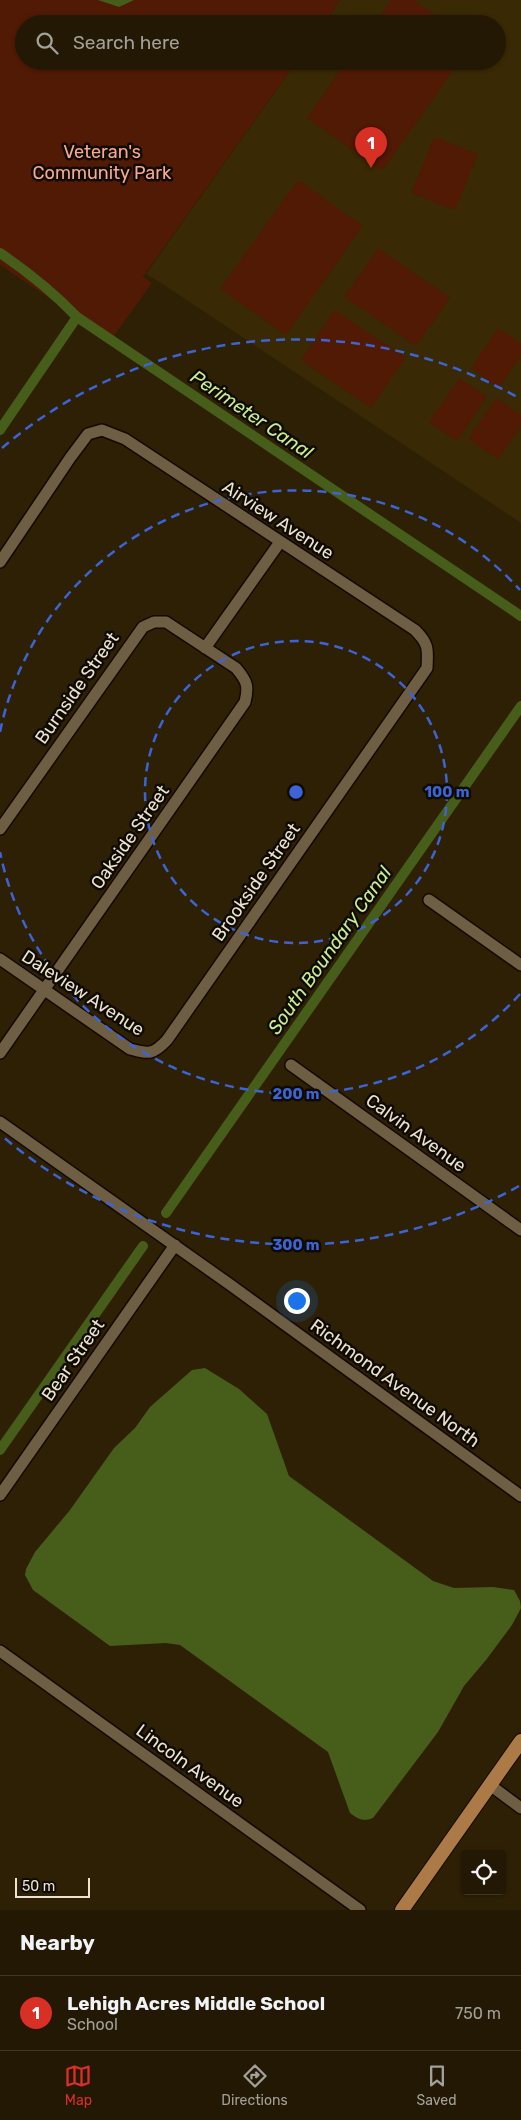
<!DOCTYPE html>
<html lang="en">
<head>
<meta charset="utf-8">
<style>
	:root { --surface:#221804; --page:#2a210e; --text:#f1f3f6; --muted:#a2a09a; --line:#3f3726; --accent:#d93025 }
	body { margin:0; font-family:Rubik,sans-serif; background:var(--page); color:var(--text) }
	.controls { position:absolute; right:15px; bottom:15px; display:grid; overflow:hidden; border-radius:5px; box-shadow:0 1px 4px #0004 }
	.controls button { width:45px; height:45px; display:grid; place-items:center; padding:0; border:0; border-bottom:1px solid var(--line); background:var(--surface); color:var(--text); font:25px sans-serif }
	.scale { position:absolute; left:15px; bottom:12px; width:75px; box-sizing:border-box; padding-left:5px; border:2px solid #ebe2d2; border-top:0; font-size:14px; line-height:18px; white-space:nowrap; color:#ebe2d2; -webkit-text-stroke:4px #100b02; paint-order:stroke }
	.you { position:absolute; left:296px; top:1300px; width:18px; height:18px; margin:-12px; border:4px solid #fff; border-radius:50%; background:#1a73e8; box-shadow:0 0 0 8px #1a73e833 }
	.badge { display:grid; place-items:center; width:32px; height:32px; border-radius:50%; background:var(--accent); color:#fff; font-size:16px; font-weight:700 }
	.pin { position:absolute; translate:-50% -41px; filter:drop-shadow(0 1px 2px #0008) }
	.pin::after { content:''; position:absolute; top:26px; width:18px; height:15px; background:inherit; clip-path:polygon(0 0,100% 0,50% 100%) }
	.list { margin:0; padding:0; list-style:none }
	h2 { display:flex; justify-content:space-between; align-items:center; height:65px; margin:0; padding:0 20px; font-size:21px }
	h2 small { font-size:16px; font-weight:400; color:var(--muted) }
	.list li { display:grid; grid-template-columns:32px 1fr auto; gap:15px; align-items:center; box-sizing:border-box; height:75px; padding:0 20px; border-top:1px solid var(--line) }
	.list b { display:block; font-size:19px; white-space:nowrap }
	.list p { margin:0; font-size:16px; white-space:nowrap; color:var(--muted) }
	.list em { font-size:16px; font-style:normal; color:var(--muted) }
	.icon { flex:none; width:28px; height:28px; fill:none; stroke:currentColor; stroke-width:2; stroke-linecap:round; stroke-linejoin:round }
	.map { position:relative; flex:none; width:521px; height:1910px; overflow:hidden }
	.search { position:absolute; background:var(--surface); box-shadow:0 1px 4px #0004; left:15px; right:15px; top:15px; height:55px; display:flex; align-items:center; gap:12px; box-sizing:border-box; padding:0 18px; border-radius:28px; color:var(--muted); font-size:19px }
	.sheet { height:140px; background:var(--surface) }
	nav { display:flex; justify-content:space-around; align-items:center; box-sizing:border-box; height:70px; border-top:1px solid var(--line); background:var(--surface); font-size:14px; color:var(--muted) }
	nav a { display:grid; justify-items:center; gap:2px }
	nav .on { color:var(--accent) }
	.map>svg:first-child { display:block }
	.built { fill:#392904 }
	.green { fill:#501a05 }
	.water { fill:#475d1a }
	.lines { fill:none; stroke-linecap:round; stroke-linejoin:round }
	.canal { stroke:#475d1a; stroke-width:10 }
	.minor-casing { stroke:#150900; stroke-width:14 }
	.major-casing { stroke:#150900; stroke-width:16 }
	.minor { stroke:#6e5e43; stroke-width:11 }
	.major { stroke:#ac7a47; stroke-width:14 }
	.ring { fill:none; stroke:#3c64d7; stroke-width:2.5; stroke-dasharray:9 6 }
	.labels { text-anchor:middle; stroke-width:5; stroke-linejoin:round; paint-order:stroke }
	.park-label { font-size:18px; fill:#f8a98f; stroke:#100b02 }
	.street-label { font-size:18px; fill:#ebe2d2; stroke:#100b02 }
	.water-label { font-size:19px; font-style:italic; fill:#c9ed8f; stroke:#100b02 }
	.centre { fill:#3c64d7; stroke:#100b02; stroke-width:2.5 }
	.ring-label { font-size:15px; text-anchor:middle; font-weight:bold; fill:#3c64d7; stroke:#100b02; stroke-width:5; stroke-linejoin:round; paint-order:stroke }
</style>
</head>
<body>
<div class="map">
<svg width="521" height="1910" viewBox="0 0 521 1910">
	<rect width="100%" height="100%" fill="#2d2005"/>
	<!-- built -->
	<path class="built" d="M 340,0 L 521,0 L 521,523 L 161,283 L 146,274 L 297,61 L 497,61 L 497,24 L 324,24 Z"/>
	<!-- green -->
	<path class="green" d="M 0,0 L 340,0 L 324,24 L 24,24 L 24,61 L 297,61 L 143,277 L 152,283 L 111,340 L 0,265 Z
		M 391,0 L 414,0 L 448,24 L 374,24 Z
		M 347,61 L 460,61 L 382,171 L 307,118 Z
		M 434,137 L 478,154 L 455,210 L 411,193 Z
		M 298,180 L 363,226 L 286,335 L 220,289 Z
		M 378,248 L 450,298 L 416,346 L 344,297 Z
		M 335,310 L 406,358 L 371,408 L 301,360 Z
		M 498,328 L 521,344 L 521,355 L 499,388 L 471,368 Z
		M 459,378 L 487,397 L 457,441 L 429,422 Z
		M 496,398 L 521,415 L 521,426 L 498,459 L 468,439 Z"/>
	<!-- water -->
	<path class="water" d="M 98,0 L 134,0 L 119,7 Z
		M 205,1368 L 239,1389 L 267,1414 L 289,1476 L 433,1581 L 454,1588 L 493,1587 L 514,1590 L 520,1601 L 521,1608 L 512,1625 L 486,1660 L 464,1686 L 438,1732 L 373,1818 C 363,1822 358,1819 350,1813 L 328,1752 L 180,1645 L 166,1643 L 110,1646 L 33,1590 L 25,1575 L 26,1569 L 35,1552 L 70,1510 L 114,1448 L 135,1428 L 150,1407 L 192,1370 Z"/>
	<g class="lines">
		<!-- canal -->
		<path class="canal" d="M 0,253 C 28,272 53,292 77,317
			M 0,430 L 77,317 L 521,616
			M 166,1213 L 521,706
			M 0,1450 L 143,1246"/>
		<!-- minor casing -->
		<g class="minor-casing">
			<path id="minor" d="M 0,562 L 70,458 L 88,434 L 102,430 L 125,439 L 415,630 C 429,644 428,649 427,668 L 167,1040 C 153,1055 149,1054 130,1049 L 0,959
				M 205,648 L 280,542
				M 0,829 L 143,627 L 154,622 L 166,622 L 236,668 C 247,681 249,686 245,702 L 0,1053
				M 429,900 L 521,965
				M 291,1065 L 521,1230
				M 0,1122 L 232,1286 L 521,1496
				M 0,1495 L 175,1245
				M 0,1651 L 360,1910
				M 490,1785 L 521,1808"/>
		</g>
		<!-- major casing -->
		<g class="major-casing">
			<path id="major" d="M 402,1910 L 521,1741"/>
		</g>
		<!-- minor -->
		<use href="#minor" class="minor"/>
		<!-- major -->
		<use href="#major" class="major"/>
	</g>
	<!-- distance rings -->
	<g class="ring">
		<circle cx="296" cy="792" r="151"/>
		<path d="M520 994A302 302 0 0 1 0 852M0 732A302 302 0 0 1 520 590"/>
		<path d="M519 1186A453 453 0 0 1 2 1136M2 448A453 453 0 0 1 519 398"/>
	</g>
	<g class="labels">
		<!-- park labels -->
		<g class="park-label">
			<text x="102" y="158">Veteran's<tspan x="102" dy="21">Community Park</tspan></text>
		</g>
		<!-- street labels -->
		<g class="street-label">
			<text transform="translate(278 520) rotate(33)" y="6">Airview Avenue</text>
			<text transform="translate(77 688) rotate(-55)" y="6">Burnside Street</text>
			<text transform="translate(130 837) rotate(-55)" y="6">Oakside Street</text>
			<text transform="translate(256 882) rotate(-55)" y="6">Brookside Street</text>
			<text transform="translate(83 993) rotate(33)" y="6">Daleview Avenue</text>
			<text transform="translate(416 1133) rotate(36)" y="6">Calvin Avenue</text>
			<text transform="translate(73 1360) rotate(-55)" y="6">Bear Street</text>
			<text transform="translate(395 1383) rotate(36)" y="6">Richmond Avenue North</text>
			<text transform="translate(190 1766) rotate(36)" y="6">Lincoln Avenue</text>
		</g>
		<!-- water labels -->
		<g class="water-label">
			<text transform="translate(252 414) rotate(34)" y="7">Perimeter Canal</text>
			<text transform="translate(329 950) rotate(-55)" y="7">South Boundary Canal</text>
		</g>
	</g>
	<circle cx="296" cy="792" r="8" class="centre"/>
	<g class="ring-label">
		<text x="447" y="797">100 m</text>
		<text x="296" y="1099">200 m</text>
		<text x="296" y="1250">300 m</text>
	</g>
</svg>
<div class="controls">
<button><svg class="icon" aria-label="locate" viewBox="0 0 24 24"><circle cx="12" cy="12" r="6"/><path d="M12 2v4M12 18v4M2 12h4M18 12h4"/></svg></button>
</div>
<div class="scale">50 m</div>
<div class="you"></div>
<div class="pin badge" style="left:371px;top:168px">1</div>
<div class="search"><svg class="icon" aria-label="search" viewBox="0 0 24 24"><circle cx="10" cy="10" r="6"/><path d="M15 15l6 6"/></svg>Search here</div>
</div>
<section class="sheet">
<h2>Nearby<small></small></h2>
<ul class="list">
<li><span class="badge">1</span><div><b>Lehigh Acres Middle School</b><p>School</p></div><em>750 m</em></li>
</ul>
</section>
<nav>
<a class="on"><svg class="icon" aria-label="map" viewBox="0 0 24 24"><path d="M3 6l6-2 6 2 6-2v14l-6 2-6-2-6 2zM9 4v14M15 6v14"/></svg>Map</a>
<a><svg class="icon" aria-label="directions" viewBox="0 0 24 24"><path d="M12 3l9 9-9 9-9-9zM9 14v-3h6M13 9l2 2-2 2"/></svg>Directions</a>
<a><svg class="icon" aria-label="saved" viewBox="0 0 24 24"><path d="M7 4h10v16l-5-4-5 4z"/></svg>Saved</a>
</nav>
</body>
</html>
